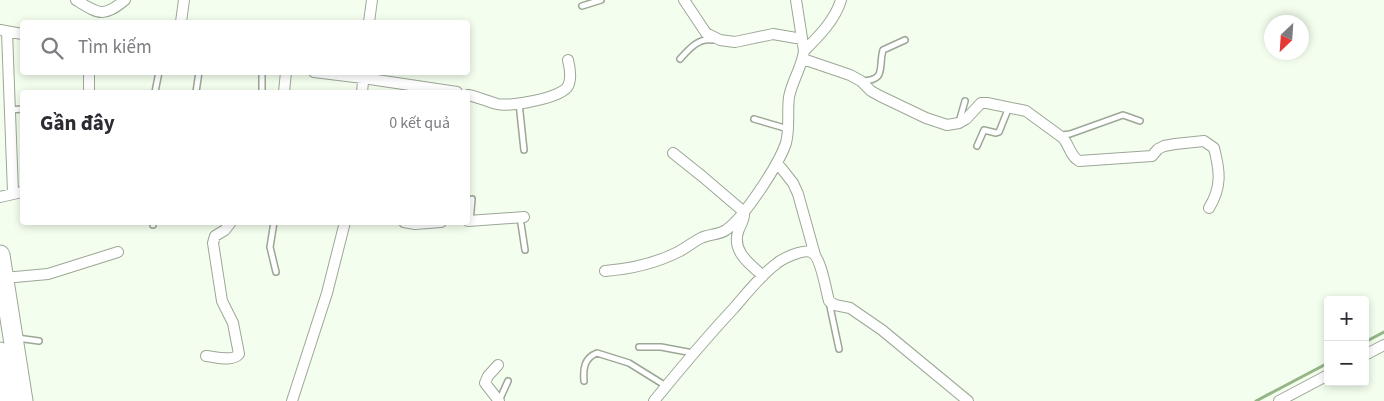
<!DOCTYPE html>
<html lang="vi">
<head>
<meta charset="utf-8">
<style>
	:root { --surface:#fff; --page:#f2f2f3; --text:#2b2b33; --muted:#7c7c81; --line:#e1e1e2 }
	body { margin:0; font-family:"Source Sans 3",sans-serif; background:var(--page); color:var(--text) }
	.controls { position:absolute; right:15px; bottom:15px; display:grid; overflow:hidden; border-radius:5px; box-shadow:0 2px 8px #0003 }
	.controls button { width:45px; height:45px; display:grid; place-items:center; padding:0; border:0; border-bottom:1px solid var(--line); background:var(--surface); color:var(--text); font:25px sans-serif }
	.compass { position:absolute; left:1264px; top:15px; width:45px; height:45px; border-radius:50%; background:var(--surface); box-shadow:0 2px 8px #0003; rotate:205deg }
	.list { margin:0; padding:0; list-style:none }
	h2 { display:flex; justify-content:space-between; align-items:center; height:65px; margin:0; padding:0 20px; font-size:21px }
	h2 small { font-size:16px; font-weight:400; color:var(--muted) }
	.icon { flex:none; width:28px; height:28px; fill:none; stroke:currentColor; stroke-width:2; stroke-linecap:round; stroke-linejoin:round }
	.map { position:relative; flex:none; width:1384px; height:401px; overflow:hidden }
	.search { position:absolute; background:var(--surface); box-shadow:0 2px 8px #0003; left:20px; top:20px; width:450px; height:55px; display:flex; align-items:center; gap:12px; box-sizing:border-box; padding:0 18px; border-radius:5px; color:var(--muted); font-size:19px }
	.panel { position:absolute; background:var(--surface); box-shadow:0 2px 8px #0003; left:20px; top:90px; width:450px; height:135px; border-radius:5px }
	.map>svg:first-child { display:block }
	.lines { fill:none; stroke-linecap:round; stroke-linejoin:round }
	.stream { stroke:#94b586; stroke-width:3 }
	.lane-casing { stroke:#9ca798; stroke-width:8 }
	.street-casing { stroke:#9ca798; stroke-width:12 }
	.highway-casing { stroke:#9ca798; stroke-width:21 }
	.lane { stroke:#fff; stroke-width:5 }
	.street { stroke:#fff; stroke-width:10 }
	.highway { stroke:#fff; stroke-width:19 }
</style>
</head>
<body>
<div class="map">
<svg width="1384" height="401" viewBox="0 0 1384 401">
	<rect width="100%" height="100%" fill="#f3feee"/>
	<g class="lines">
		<!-- stream -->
		<path class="stream" d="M 1365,342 L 1384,332
			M 1256,401 L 1328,363"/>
		<!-- lane casing -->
		<g class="lane-casing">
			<path id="lane" d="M 582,6 L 601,0
				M 680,59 C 689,49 698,38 712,40
				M 862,81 C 887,80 878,68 883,50 L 905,40
				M 262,90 L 262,72
				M 155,92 L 159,72
				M 196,92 L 199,72
				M 519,103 L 524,150
				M 10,110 L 22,109
				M 754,119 L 788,129
				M 959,122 L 965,101
				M 1062,135 L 1070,134 L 1123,115 L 1140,121
				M 977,146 L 984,130 L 996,133 L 999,132 L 1009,107
				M 520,217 L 525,250
				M 470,221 L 472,199
				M 274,222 L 270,247 L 276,272
				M 153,225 L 153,222
				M 829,302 L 839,349
				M 17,338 L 39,341
				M 639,347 L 661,347 L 693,353
				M 584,381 C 583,369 584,358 597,353 L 629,363 L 666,386
				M 499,401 L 508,381"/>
		</g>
		<!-- street casing -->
		<g class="street-casing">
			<path id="street" d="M 76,0 C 99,14 103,18 125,0
				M 684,0 L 706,33 L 720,40 L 735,42 L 773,34 L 802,39
				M 181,22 L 184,0
				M 369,22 L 372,0
				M 0,30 L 22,34
				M 7,32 L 13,193
				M 804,51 C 819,36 835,20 841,0
				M 803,59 L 850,75 L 861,81 L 871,91 L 880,96 L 926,118 L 947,125 L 959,123 L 966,119 L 981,103 L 987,103 L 1026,111 L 1063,138 C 1069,145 1071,157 1079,161 L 1152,156 L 1158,149 L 1164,146 L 1175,144 L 1204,141 L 1214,148 C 1220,171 1222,187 1209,208
				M 89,72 L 89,92
				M 314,72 L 363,78 L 457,92
				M 284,92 L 286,72
				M 362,92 L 364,72
				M 468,95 C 478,97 487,101 497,104 C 510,107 562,98 568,86 C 572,78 570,68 568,60
				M 673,153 L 703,177 L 744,212 C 745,220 740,225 738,232 C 732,252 750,264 763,276
				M 778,164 L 793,183 L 798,194 L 815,255
				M 0,197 L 22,192
				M 468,221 L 524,217
				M 404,222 L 415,224 L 441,222
				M 605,271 C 631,269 654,264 678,252 C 686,248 693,242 701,238 C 709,234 719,235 726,230 C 744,218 779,164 786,143 C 790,128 787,112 789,97 C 792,81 802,67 804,51 L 796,0
				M 4,278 L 48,274 L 118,252
				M 1365,355 L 1384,345
				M 206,356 C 216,357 233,362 239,354 L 233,323 L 222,301 L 213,243 L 215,236 L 225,230 L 231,222
				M 498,365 L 488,376 L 485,383 L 499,401
				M 292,401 L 327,293 L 345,222
				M 654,401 C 680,369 706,338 734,308 C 747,293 760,276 776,264 C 783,258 803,249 811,252 C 821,256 826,291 829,301 L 835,305 L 850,308 L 882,330 L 968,401
				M 1279,401 L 1328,375"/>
		</g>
		<!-- highway casing -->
		<g class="highway-casing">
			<path id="highway" d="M 0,255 L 23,401
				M 0,352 L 8,401"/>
		</g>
		<!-- lane -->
		<use href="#lane" class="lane"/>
		<!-- street -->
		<use href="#street" class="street"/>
		<!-- highway -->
		<use href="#highway" class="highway"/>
	</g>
</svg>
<div class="controls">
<button>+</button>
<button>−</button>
</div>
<svg class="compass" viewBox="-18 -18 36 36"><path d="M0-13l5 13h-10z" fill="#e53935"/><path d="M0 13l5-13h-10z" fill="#7c7c81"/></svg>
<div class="search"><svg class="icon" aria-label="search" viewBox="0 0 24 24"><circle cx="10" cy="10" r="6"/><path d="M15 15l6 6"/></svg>Tìm kiếm</div>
<section class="panel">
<h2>Gần đây<small>0 kết quả</small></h2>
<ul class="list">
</ul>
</section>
</div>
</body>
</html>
